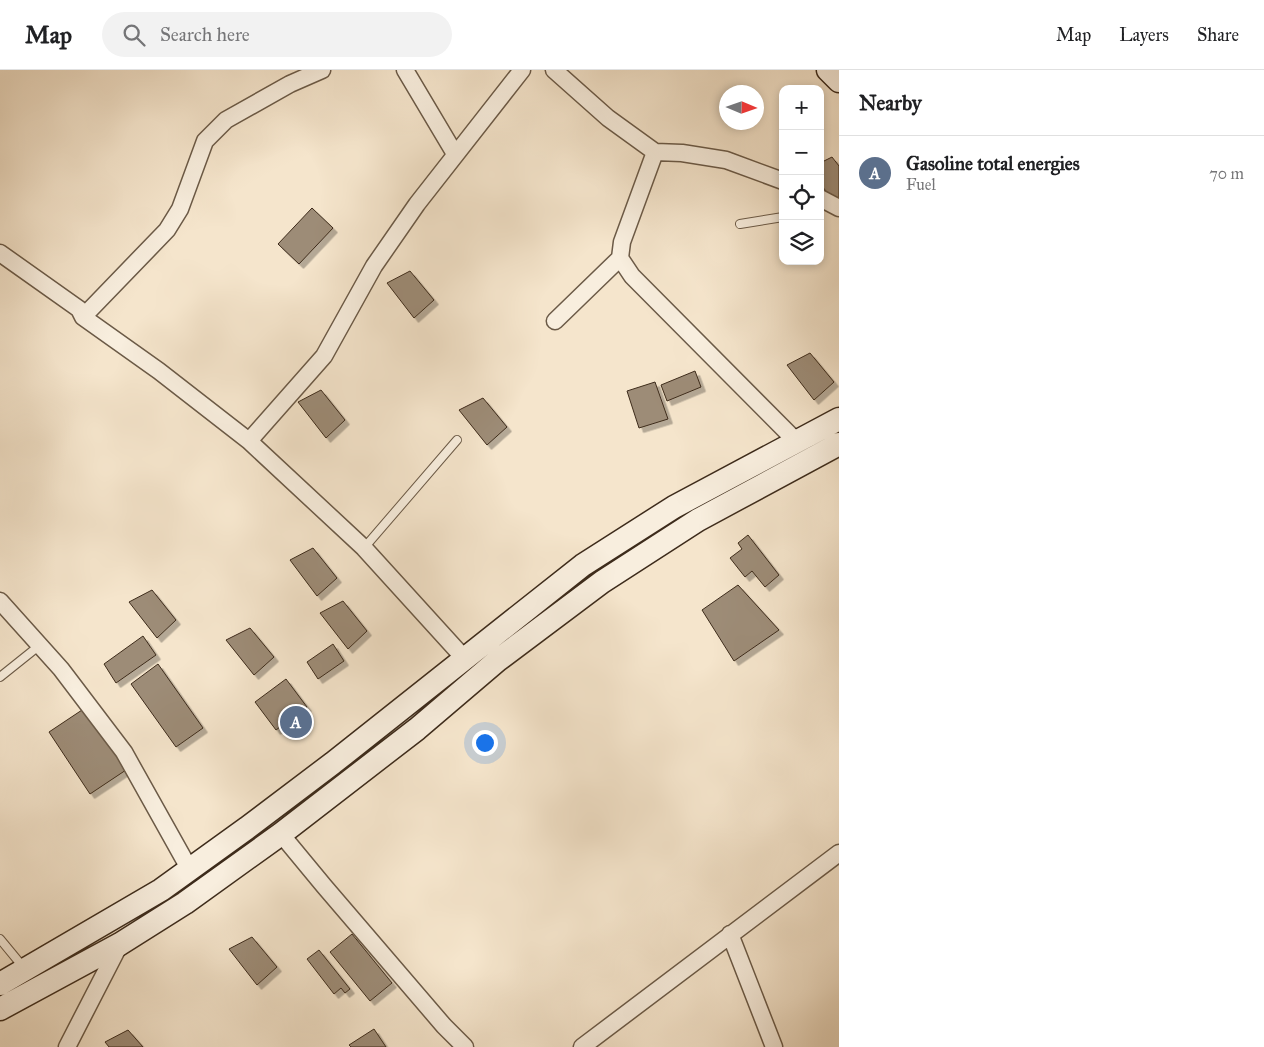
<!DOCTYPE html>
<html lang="en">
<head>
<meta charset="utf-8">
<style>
	:root { --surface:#fff; --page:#f2f2f2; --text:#202124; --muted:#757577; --line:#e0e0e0; --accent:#8f2418 }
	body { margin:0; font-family:"IM FELL Great Primer",serif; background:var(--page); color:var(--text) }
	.controls { position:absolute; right:15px; top:15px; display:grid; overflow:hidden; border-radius:10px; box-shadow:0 2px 8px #0003 }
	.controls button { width:45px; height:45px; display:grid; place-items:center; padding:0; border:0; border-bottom:1px solid var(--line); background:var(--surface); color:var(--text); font:25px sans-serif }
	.compass { position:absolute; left:719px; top:15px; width:45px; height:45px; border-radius:50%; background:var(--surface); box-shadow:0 2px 8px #0003; rotate:92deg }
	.you { position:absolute; left:484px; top:672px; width:18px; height:18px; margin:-12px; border:4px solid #fff; border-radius:50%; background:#1a73e8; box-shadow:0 0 0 8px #1a73e833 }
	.badge { display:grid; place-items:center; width:32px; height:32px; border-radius:50%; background:var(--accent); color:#fff; font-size:16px; font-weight:700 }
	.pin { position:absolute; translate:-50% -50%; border:2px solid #fff; box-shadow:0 1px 5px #0006 }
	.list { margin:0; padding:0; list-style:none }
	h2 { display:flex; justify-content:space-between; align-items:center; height:65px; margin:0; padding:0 20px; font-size:21px }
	h2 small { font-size:16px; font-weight:400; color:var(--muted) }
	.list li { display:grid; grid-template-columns:32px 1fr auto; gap:15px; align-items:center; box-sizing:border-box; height:75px; padding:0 20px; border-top:1px solid var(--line) }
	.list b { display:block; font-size:19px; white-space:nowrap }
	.list p { margin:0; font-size:16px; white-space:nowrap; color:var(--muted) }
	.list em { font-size:16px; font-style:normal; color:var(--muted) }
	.icon { flex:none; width:28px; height:28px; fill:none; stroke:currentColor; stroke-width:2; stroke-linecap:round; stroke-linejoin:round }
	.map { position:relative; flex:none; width:839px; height:977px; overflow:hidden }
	header { display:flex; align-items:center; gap:30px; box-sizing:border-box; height:70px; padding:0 25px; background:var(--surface); border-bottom:1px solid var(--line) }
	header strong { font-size:24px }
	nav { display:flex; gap:28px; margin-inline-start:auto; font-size:18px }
	.search { width:350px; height:45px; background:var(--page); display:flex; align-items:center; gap:12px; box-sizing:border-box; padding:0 18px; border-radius:28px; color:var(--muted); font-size:19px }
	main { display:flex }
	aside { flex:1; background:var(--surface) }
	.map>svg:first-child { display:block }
	.building { fill:#9d8c77; stroke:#3d2b1b; filter:url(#shadow) }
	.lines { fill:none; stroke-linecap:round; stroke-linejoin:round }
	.lane-casing { stroke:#6b5a47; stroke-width:10 }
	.street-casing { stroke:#6b5a47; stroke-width:19 }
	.secondary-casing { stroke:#3d2b1b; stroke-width:25 }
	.lane { stroke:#f8eede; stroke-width:8 }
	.street { stroke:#f8eede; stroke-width:16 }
	.secondary { stroke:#f8eede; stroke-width:22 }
</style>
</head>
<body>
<header>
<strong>Map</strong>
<div class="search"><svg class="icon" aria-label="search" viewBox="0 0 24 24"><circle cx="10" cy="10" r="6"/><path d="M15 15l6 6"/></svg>Search here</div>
<nav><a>Map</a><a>Layers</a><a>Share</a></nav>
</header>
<main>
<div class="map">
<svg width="839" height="977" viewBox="0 0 839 977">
	<defs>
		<filter id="shadow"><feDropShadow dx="4.5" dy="4.5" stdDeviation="0" flood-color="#0004"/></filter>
	</defs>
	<rect width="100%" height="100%" fill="#f5e5cc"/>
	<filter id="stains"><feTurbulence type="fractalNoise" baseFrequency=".004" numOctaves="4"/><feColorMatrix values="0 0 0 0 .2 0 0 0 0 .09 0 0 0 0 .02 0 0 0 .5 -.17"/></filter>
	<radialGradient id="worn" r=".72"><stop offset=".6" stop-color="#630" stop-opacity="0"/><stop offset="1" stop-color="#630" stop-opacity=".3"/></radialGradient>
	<!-- building -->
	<path class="building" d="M 832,87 L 839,96 L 839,132 L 837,134 L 820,114 L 820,93 Z
		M 312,138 L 333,158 L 299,194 L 278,174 Z
		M 410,201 L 434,230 L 414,248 L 387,213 Z
		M 810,283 L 834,312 L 814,330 L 787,295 Z
		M 695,301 L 701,317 L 667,331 L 661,315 Z
		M 655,312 L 668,349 L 639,358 L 627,321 Z
		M 321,320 L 345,350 L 326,368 L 298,332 Z
		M 483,328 L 507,357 L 487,375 L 459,340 Z
		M 748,465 L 779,505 L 765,517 L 752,501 L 745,507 L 730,488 L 742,479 L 738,473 Z
		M 313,478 L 337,508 L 317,526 L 290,490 Z
		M 738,515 L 779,560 L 734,591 L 702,540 Z
		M 152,520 L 176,550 L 157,568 L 129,532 Z
		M 343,531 L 367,561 L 348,579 L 320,543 Z
		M 250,558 L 274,587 L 254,605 L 226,570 Z
		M 143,566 L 156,585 L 116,613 L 104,594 Z
		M 333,574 L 344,591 L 318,609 L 307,592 Z
		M 158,594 L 203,658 L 176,677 L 131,614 Z
		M 286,609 L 307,637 L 276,660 L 255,632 Z
		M 85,638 L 126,700 L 90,724 L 49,662 Z
		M 352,864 L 392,913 L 370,931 L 330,882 Z
		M 252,867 L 277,897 L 257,915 L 229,879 Z
		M 319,880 L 350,919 L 345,923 L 341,918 L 334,924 L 307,889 Z
		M 374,959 L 386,977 L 351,977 L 349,975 Z
		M 128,960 L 143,977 L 109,977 L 105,972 Z"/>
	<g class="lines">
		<!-- lane casing -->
		<g class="lane-casing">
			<path id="lane" d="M 740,154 L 783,147
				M 364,478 L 457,370
				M 0,607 L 40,575
				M 0,869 L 24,898"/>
		</g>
		<!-- street casing -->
		<g class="street-casing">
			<path id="street" d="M 405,0 L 455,84
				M 554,0 L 608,48 L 655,82 L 682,83 L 726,90 L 783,111
				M 655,82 L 622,172 L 620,188 L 632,206 L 797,372
				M 820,128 L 839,138
				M 0,183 L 79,239 L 83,247 L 159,301 L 249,371 L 364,478 L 464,588
				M 83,247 L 167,160 L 180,139 L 205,71 L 226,50 L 290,14 L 322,0
				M 555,251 L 620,188
				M 249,371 L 324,286 L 374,196 L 417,134 L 522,0
				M 0,531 L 61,599 L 124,682 L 190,800
				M 281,764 L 324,816 L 444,956 L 465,977
				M 730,864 L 774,977
				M 67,977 L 120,874
				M 582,977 L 839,783"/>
		</g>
		<!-- secondary casing -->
		<g class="secondary-casing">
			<path id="secondary" d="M 828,0 L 839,11
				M 0,914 L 161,820 L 247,758 L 333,693 L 583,495 L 674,437 L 839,349
				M 0,939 L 120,874 L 185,833 L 281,764 L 417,659 L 498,590 L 602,512 L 698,450 L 839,374"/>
		</g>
		<!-- lane -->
		<use href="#lane" class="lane"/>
		<!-- street -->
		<use href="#street" class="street"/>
		<!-- secondary -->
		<use href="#secondary" class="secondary"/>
	</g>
	<rect width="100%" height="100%" filter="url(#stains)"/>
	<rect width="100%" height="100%" fill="url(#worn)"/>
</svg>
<div class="controls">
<button>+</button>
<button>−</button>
<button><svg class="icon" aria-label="locate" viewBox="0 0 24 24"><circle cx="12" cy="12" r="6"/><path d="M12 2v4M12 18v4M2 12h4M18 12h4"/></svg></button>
<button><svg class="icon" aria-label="layers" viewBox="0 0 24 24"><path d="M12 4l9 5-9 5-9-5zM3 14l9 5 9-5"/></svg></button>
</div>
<svg class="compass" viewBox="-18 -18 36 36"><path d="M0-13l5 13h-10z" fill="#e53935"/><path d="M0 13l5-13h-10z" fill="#757577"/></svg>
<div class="you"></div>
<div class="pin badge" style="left:296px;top:652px;background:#5c6f8a">A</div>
</div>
<aside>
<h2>Nearby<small></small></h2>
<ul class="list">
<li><span class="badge" style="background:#5c6f8a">A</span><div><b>Gasoline total energies</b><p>Fuel</p></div><em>70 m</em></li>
</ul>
</aside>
</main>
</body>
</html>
